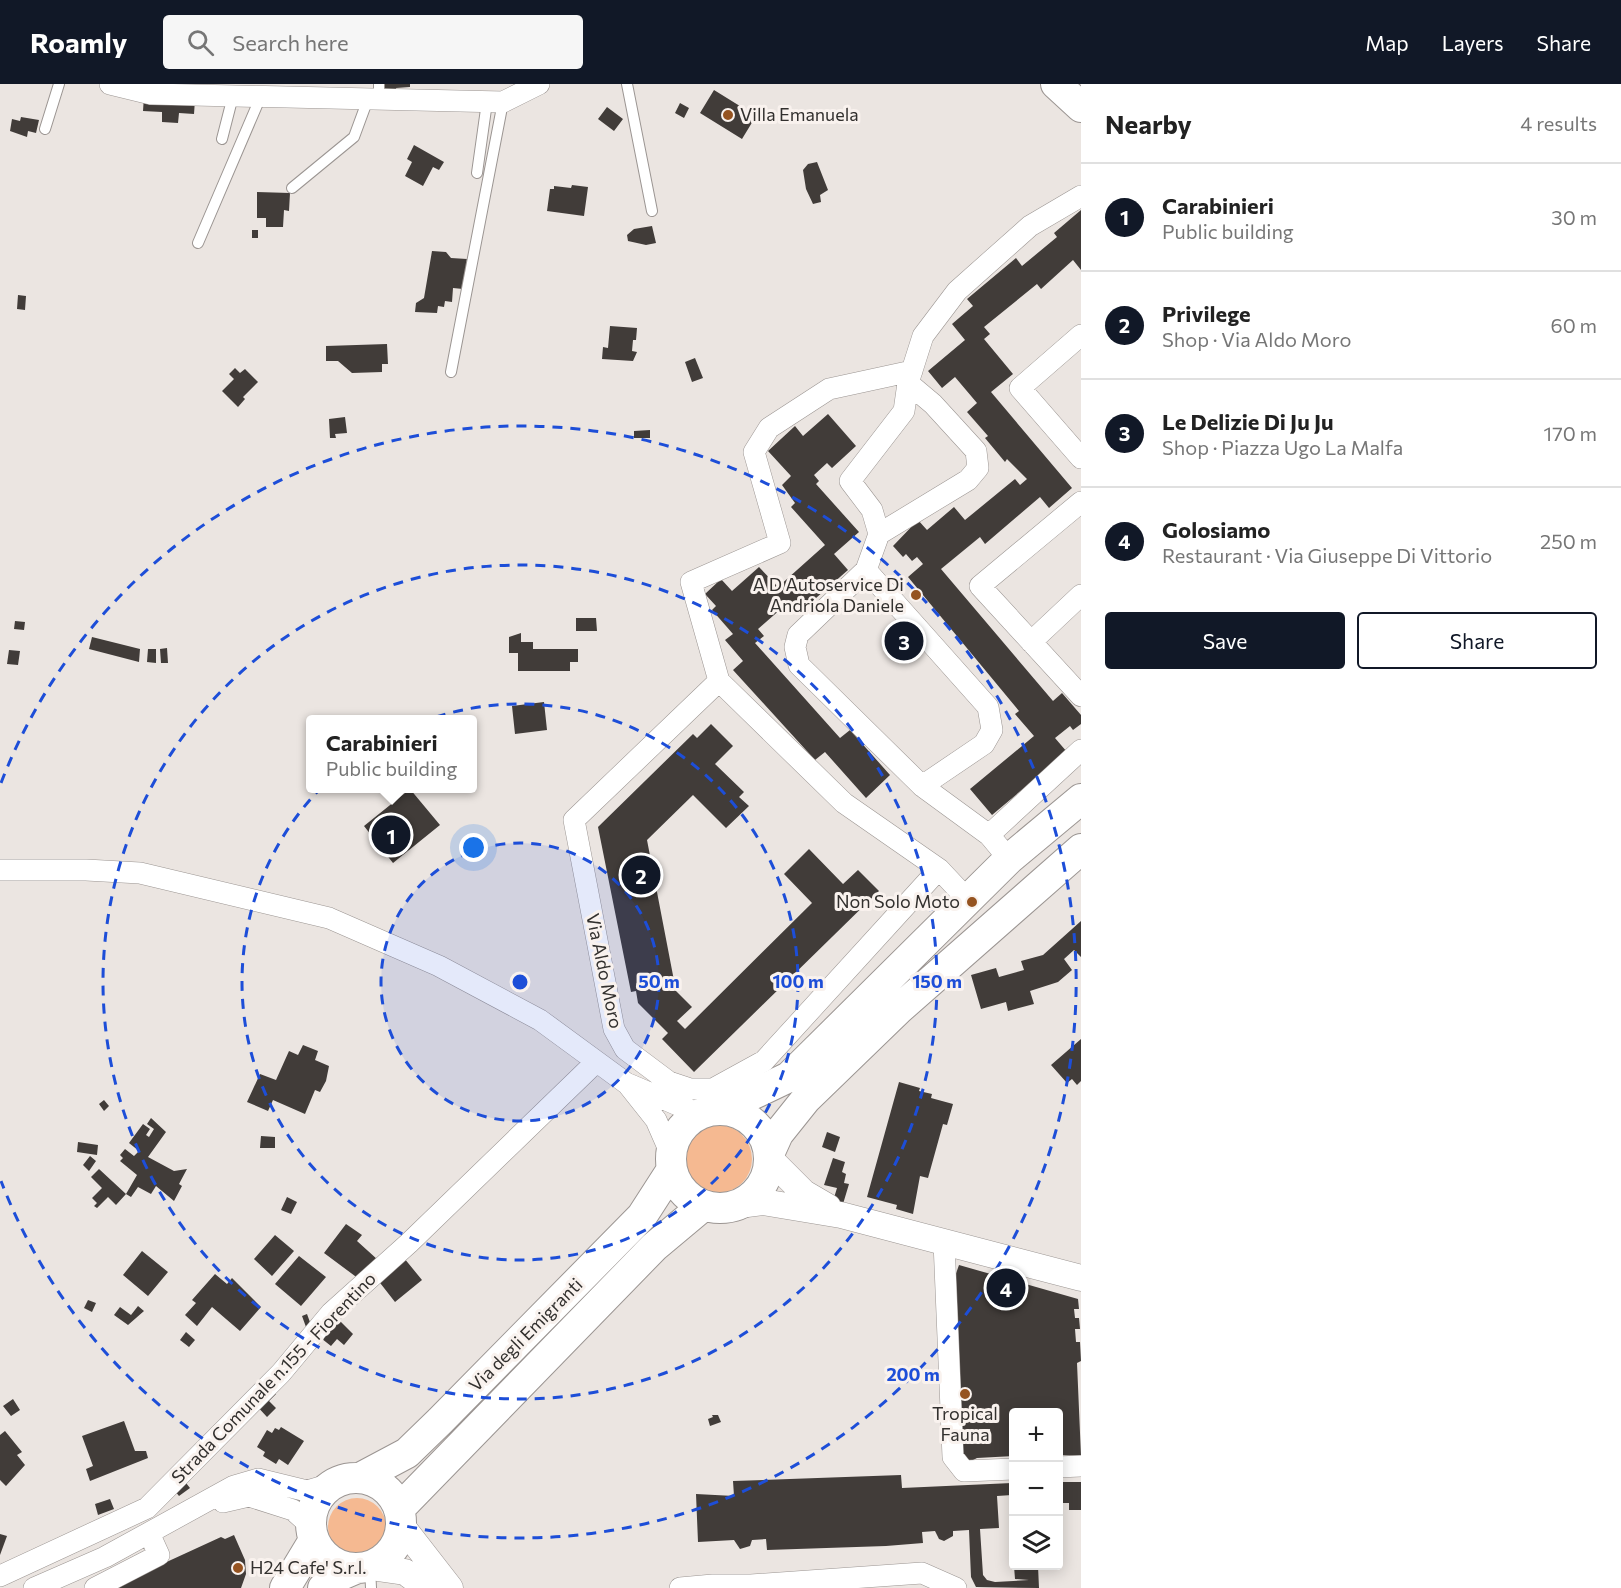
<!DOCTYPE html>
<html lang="en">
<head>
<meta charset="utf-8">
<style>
	:root { --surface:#fff; --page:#f6f6f6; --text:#222; --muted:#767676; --line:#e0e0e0; --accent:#111827 }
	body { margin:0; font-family:Commissioner,sans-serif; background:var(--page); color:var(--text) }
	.controls { position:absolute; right:18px; bottom:18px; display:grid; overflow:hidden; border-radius:6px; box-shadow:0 3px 15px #0003 }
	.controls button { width:54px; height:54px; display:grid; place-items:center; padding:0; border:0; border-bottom:2px solid var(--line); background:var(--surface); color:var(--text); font:30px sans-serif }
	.you { position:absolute; left:474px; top:764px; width:21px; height:21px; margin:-15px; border:4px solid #fff; border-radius:50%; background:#1a73e8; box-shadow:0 0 0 9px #1a73e833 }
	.badge { display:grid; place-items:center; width:39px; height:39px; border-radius:50%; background:var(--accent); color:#fff; font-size:20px; font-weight:700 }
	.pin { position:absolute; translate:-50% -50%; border:3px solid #fff; box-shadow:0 2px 6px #0006 }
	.popup { position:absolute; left:306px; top:631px; width:171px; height:78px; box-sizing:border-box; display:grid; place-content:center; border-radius:6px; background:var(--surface); filter:drop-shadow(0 2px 4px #0005); font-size:20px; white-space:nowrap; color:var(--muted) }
	.popup b { font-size:22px; color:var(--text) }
	.popup::after { content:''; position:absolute; left:50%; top:100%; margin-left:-12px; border:12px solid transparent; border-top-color:var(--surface) }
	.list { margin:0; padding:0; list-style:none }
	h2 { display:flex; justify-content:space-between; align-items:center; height:78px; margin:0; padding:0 24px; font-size:26px }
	h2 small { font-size:20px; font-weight:400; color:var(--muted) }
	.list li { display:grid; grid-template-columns:39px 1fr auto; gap:18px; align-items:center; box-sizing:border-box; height:108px; padding:0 24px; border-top:2px solid var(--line) }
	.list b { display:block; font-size:22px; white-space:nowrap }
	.list p { margin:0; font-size:20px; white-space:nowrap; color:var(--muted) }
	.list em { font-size:20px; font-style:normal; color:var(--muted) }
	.actions { display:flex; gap:12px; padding:18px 24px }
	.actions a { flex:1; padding:14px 0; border:2px solid var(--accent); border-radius:6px; text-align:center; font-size:21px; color:var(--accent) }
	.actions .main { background:var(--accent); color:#fff }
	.icon { flex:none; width:33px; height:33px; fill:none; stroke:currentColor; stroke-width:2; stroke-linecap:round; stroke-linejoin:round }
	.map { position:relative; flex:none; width:1081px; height:1504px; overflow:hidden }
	header { display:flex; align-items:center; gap:36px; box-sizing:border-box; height:84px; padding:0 30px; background:var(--accent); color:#fff }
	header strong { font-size:28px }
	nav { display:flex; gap:33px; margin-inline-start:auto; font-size:21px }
	.search { width:420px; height:54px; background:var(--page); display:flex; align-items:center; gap:15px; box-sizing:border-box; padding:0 21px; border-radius:6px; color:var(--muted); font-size:22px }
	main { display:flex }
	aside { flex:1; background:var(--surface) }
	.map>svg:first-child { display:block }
	.green { fill:#f5b991 }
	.building { fill:#413c39; fill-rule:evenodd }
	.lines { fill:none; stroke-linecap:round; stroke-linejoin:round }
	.service-casing { stroke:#9b9592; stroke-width:12 }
	.minor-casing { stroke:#9b9592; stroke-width:22 }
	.tertiary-casing { stroke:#9b9592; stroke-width:27 }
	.secondary-casing { stroke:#9b9592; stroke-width:32 }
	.service { stroke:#fff; stroke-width:10 }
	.minor { stroke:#fff; stroke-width:21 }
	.tertiary { stroke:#fff; stroke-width:26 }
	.secondary { stroke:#fff; stroke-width:30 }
	.ring { fill:none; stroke:#1d4ed8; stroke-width:3; stroke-dasharray:10 8 }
	.poi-dot { fill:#955320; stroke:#f9f2ee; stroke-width:2 }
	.labels { text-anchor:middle; stroke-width:6; stroke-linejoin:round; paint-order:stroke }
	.poi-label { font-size:18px; fill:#32302e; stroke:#f9f2ee; text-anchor:start }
	.street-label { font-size:18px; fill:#32302e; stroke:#f9f2ee }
	.centre { fill:#1d4ed8; stroke:#f9f2ee; stroke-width:3 }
	.ring-label { font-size:18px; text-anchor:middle; font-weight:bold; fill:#1d4ed8; stroke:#f9f2ee; stroke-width:6; stroke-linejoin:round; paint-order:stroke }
</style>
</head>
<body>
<header>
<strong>Roamly</strong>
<div class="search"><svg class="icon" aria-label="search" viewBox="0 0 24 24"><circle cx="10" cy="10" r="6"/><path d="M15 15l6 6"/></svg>Search here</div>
<nav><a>Map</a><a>Layers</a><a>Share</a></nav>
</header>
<main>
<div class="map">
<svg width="1081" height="1504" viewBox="0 0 1081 1504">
	<rect width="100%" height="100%" fill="#ebe5e1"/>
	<!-- green -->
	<path class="green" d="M684 1075a34 34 0 1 1 68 0a34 34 0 1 1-68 0Z
		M328 1443a29 29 0 1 1 58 0a29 29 0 1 1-58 0Z"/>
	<!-- building -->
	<path class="building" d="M 384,0 L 410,0 L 410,3 L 396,4 L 397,10 L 385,9 Z
		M 714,6 L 756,32 L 742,55 L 700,29 Z
		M 144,12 L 195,16 L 194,30 L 179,29 L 178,39 L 162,38 L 162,28 L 143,27 Z
		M 680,19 L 689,24 L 684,34 L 675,29 Z
		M 607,23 L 623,35 L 614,47 L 598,35 Z
		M 21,33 L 39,36 L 36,49 L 28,47 L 27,53 L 10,47 L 12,35 L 20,37 Z
		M 414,61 L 444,78 L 439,86 L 433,83 L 423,102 L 405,92 L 412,78 L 407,75 Z
		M 817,78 L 828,106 L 820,111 L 821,118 L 813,120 L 806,105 L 803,86 L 808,80 Z
		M 572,101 L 588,103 L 584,132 L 547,127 L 550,105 L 554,105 L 554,102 L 571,104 Z
		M 257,108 L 290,109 L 289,127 L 284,126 L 283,143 L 266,143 L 266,134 L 257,134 Z
		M 1081,126 L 1081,186 L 1073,176 L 1041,205 L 1037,200 L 984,243 L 990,250 L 984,255 L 1013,290 L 991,308 L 1072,404 L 1049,424 L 1040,413 L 985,460 L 980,453 L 941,485 L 1053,617 L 1062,609 L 1081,631 L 1081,640 L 1073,646 L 1070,642 L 1055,654 L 1067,668 L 992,731 L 970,705 L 1034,652 L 1015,630 L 1019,627 L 908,493 L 923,480 L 917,473 L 912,477 L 906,470 L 903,473 L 893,462 L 918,436 L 927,446 L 954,423 L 965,436 L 1015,395 L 1020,401 L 1027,395 L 1007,375 L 1005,378 L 985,354 L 988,352 L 967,328 L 977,319 L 955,293 L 942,304 L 928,287 L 965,256 L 952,240 L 973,222 L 967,215 L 1016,174 L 1022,182 L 1057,153 L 1054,149 Z
		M 652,142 L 656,159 L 646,161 L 628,157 L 627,151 L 634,145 Z
		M 252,146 L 258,146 L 258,154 L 252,154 Z
		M 432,167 L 446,168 L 451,174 L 467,175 L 463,205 L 453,204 L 452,218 L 445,217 L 444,223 L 438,222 L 437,229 L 415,228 L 416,219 L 424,214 Z
		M 18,211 L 26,212 L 25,226 L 17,225 Z
		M 610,242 L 637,244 L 636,256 L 633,256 L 632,267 L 637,268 L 633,277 L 602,275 L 603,263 L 608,264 Z
		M 387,260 L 388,280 L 382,280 L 382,288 L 352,289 L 338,277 L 326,277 L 326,262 Z
		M 695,274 L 703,294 L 692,298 L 685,278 Z
		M 235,284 L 240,289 L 245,285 L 258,298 L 243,313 L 245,315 L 238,323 L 222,307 L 234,295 L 229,290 Z
		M 828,330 L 856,362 L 832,384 L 827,379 L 814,391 L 819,397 L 816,400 L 859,448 L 834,470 L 848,486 L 800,528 L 790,517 L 758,545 L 764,552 L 755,559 L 840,654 L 850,646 L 890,691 L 866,714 L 825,668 L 815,676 L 733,586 L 743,577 L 725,556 L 733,550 L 712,526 L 716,522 L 705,510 L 721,495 L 732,507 L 759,483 L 778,503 L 825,461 L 791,423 L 795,419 L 782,401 L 791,392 L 768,367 L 795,342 L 803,352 Z
		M 345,333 L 347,349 L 335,350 L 336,354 L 330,354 L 329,335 Z
		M 650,346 L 650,354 L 634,354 L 634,347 Z
		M 576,534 L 596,534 L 597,547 L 576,547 Z
		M 15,537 L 25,538 L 24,546 L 14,545 Z
		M 521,549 L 521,558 L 533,558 L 533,565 L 578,565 L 578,578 L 570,578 L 570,587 L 518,587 L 518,569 L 509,569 L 509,553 Z
		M 92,553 L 140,565 L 139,578 L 89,565 Z
		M 167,564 L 168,579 L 161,579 L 160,565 Z
		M 148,565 L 156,565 L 156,579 L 147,578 Z
		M 9,566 L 20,567 L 18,581 L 7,580 Z
		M 544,618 L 547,646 L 515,650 L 512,622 Z
		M 711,640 L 733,662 L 715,680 L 744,708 L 739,713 L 749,722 L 726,744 L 693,711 L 647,756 L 676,907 L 692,923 L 677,937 L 685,945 L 812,819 L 784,790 L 809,765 L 843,800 L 858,786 L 879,807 L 694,988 L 662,955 L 668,949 L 638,919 L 636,907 L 631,908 L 598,743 L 693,650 L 697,654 Z
		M 410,705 L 440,741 L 393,779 L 364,742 Z
		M 1081,837 L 1081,873 L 1074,866 L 1064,875 L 1072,886 L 1058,898 L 1030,907 L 1034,920 L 1008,927 L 1006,918 L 981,925 L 971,891 L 996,884 L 999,893 L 1024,886 L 1021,877 L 1043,871 Z
		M 1081,955 L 1081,997 L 1077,1001 L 1072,995 L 1067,999 L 1051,981 Z
		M 303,961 L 318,967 L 315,976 L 329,982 L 326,997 L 320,1008 L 315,1006 L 305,1030 L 273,1016 L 268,1027 L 247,1018 L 260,990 L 276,996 L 289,967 L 298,971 Z
		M 899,998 L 920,1004 L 919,1007 L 932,1010 L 931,1014 L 953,1020 L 947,1041 L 943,1040 L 928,1094 L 920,1092 L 913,1130 L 896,1125 L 897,1121 L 867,1113 Z
		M 104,1016 L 109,1022 L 104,1027 L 99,1020 Z
		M 151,1034 L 166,1048 L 148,1073 L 174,1087 L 187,1085 L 179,1100 L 182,1102 L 174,1117 L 156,1102 L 151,1110 L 138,1103 L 131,1113 L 126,1110 L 137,1091 L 120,1077 L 123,1074 L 120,1071 L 125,1065 L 134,1072 L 139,1067 L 129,1059 L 143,1040 L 150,1045 L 146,1051 L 149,1053 L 154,1045 L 147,1040 Z
		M 827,1048 L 840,1053 L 835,1068 L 822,1063 Z
		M 261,1052 L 275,1053 L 275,1064 L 260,1064 Z
		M 78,1058 L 98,1061 L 97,1071 L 77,1068 Z
		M 90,1072 L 96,1077 L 89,1087 L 83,1081 Z
		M 833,1074 L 845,1078 L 842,1088 L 846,1090 L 844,1099 L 849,1100 L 843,1120 L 833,1117 L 837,1104 L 824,1101 Z
		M 99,1085 L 126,1110 L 116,1121 L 108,1113 L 97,1124 L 94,1122 L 97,1119 L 92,1114 L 102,1104 L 91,1093 Z
		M 287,1113 L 297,1118 L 291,1130 L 281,1126 Z
		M 346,1140 L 362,1151 L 357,1157 L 378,1176 L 359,1195 L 324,1169 Z
		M 275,1151 L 294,1167 L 272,1192 L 254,1175 Z
		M 142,1167 L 168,1188 L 148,1212 L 123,1191 Z
		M 299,1172 L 326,1193 L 301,1222 L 275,1200 Z
		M 404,1174 L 422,1196 L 395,1218 L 377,1195 Z
		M 959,1181 L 1078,1215 L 1079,1225 L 1074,1225 L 1075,1234 L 1079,1234 L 1080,1245 L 1075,1245 L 1076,1258 L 1080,1258 L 1081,1277 L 1077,1279 L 1081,1372 L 1059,1371 L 1058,1328 L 1014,1328 L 1014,1372 L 977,1374 L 967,1379 L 959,1371 L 953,1198 ZM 979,1345 L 990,1345 L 991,1356 L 979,1356 Z
		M 215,1190 L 227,1200 L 232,1194 L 261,1223 L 240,1247 L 212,1223 L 197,1242 L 185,1231 L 196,1219 L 192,1216 Z
		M 88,1216 L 96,1219 L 92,1228 L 84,1224 Z
		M 138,1222 L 144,1227 L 128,1241 L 114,1231 L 120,1223 L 131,1231 Z
		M 307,1230 L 311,1241 L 306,1243 L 302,1232 Z
		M 335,1232 L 353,1250 L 344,1261 L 337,1255 L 331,1262 L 317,1251 Z
		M 186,1248 L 195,1256 L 189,1263 L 180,1256 Z
		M 271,1305 L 276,1310 L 269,1317 L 276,1324 L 267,1333 L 255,1320 Z
		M 13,1315 L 20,1326 L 11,1332 L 3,1322 Z
		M 712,1331 L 718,1331 L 721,1338 L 710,1342 L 708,1335 L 713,1333 Z
		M 124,1337 L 135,1367 L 146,1367 L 148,1374 L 90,1397 L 86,1385 L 93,1382 L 82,1352 Z
		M 281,1343 L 304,1357 L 288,1381 L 279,1375 L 276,1380 L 263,1372 L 265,1368 L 257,1363 L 267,1346 L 272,1349 L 275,1344 L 279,1346 Z
		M 5,1347 L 22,1368 L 17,1371 L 25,1381 L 6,1402 L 0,1396 L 0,1351 Z
		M 901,1391 L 902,1404 L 1012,1399 L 1012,1411 L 997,1412 L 999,1444 L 980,1445 L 983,1491 L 987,1496 L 995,1498 L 1029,1496 L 1015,1495 L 1014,1482 L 1038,1482 L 1039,1504 L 976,1503 L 971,1493 L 969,1446 L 953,1447 L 953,1452 L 944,1457 L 939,1455 L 935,1447 L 922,1448 L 923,1459 L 886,1462 L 767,1466 L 766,1455 L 752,1456 L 750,1462 L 740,1465 L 734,1456 L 698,1458 L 696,1410 L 734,1412 L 733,1397 Z
		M 1059,1398 L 1081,1398 L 1081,1426 L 1069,1426 L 1069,1419 L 1063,1419 L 1063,1409 L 1059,1409 Z
		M 186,1399 L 190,1404 L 179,1412 L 175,1407 Z
		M 110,1415 L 114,1425 L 98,1431 L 95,1420 Z
		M 0,1450 L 7,1452 L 0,1471 Z
		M 234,1451 L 245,1476 L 246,1490 L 241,1504 L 110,1504 L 221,1453 L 225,1455 Z"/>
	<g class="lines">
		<!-- service casing -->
		<g class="service-casing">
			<path id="service" d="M 627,0 L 652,127
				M 379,15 L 379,0
				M 45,45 L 59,0
				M 222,55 L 233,12
				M 477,89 L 487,18
				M 292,104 L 354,53 L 368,15
				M 198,159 L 261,12
				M 451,288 L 503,18
				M 370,1483 L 371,1504"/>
		</g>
		<!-- minor casing -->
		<g class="minor-casing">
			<path id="minor" d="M 110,0 L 151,10 L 503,18 L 539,0
				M 1081,251 L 1020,304 L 1081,374
				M 912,287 L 829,305 L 769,344 L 754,368 L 780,459 L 691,498 L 719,597 L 844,719 L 939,785 L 968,816
				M 1081,418 L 980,502 L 1081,612
				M 879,450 L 866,486 L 798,551 L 795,563 L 799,581 L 922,702 L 989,751 L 1009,775
				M 879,450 L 872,426 L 850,397 L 904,327 L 908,299 L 923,252 L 957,207 L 1030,142 L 1081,112
				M 879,450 L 968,396 L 978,384 L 976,367 L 933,320 L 908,299
				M 866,486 L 988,623 L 992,646 L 984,660 L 922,702
				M 1031,558 L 1081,511
				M 719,597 L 574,736 L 614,945 L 625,965 L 669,998 L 690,1005 L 713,1005 L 764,977 L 939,785
				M 989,751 L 1081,666
				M 0,786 L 86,786 L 140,789 L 329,834 L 439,882 L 540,936 L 626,999 L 699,1030
				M 629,1002 L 656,1036 L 670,1068
				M 944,1158 L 953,1373 L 964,1387 L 1014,1385
				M 1058,1383 L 1081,1382
				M 223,1418 L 249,1412 L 293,1426 L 311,1442
				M 0,1492 L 147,1424 L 281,1289 L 331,1229 L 409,1159 L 596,978
				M 34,1504 L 105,1473 L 234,1402 L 258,1395 L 307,1407 L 344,1396
				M 95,1504 L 159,1471 L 149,1449
				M 680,1504 L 713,1501
				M 713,1504 L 713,1501 L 751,1501 L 922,1489 L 956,1504"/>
		</g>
		<!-- tertiary casing -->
		<g class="tertiary-casing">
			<path id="tertiary" d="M 769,1074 L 804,1109 L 828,1123
				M 739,1121 L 763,1118 L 841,1131 L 1081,1194
				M 401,1441 L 450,1504
				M 370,1483 L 405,1488 L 427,1504"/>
		</g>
		<!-- secondary casing -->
		<g class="secondary-casing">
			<path id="secondary" d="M 1056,0 L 1081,23
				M 722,1025 L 789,993 L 1009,775 L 1081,715
				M671 1075a49 49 0 1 1 98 0a49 49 0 1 1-98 0Z
				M 769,1070 L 778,1050 L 806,1015 L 899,925 L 1081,765
				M311 1439a45 45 0 1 1 90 0a45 45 0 1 1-90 0Z
				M 360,1394 L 407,1369 L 440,1337 L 642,1132 L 671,1087
				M 399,1425 L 654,1163 L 703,1122
				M 285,1504 L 314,1456
				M 323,1504 L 332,1495 L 355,1485"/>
		</g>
		<!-- service -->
		<use href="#service" class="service"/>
		<!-- minor -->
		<use href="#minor" class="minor"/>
		<!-- tertiary -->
		<use href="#tertiary" class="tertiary"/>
		<!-- secondary -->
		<use href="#secondary" class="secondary"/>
	</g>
	<!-- distance rings -->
	<circle cx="520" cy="898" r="139" fill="#1d4ed8" fill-opacity=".12"/>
	<g class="ring">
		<circle cx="520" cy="898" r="139"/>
		<circle cx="520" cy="898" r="278"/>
		<circle cx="520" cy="898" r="417"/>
		<path d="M1 699A556 556 0 1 1 1 1097"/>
	</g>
	<!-- markers -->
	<g class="poi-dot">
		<circle cx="728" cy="31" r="6"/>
		<circle cx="916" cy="511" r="6"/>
		<circle cx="972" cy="818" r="6"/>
		<circle cx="965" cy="1310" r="6"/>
		<circle cx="238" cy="1484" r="6"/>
	</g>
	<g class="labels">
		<!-- poi labels -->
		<g class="poi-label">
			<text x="740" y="37">Villa Emanuela</text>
			<text x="904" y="507" text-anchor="end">A D Autoservice Di<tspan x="904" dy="21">Andriola Daniele</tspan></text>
			<text x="960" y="824" text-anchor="end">Non Solo Moto</text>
			<text x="965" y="1336" text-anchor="middle">Tropical<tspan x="965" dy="21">Fauna</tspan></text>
			<text x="250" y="1490">H24 Cafe' S.r.l.</text>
		</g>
		<!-- street labels -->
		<g class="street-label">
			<text transform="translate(604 887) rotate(78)" y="6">Via Aldo Moro</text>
			<text transform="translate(526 1251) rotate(-45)" y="6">Via degli Emigranti</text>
			<text transform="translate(274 1294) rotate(-46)" y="6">Strada Comunale n.155 - Fiorentino</text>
		</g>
	</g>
	<circle cx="520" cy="898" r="9" class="centre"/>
	<g class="ring-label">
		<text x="659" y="904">50 m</text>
		<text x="798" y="904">100 m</text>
		<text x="937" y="904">150 m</text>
		<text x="913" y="1297">200 m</text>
	</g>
</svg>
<div class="controls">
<button>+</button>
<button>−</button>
<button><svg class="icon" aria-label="layers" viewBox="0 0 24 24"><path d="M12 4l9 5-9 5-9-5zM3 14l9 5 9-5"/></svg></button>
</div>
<div class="you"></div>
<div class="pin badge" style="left:391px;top:751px">1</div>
<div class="popup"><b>Carabinieri</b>Public building</div>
<div class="pin badge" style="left:641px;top:791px">2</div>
<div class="pin badge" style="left:904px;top:557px">3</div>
<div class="pin badge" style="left:1006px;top:1204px">4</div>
</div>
<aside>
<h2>Nearby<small>4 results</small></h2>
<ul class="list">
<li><span class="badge">1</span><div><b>Carabinieri</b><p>Public building</p></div><em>30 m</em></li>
<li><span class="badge">2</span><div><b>Privilege</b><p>Shop · Via Aldo Moro</p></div><em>60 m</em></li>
<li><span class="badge">3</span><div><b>Le Delizie Di Ju Ju</b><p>Shop · Piazza Ugo La Malfa</p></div><em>170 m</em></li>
<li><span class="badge">4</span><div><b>Golosiamo</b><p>Restaurant · Via Giuseppe Di Vittorio</p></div><em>250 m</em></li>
</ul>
<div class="actions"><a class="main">Save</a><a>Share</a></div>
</aside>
</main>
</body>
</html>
